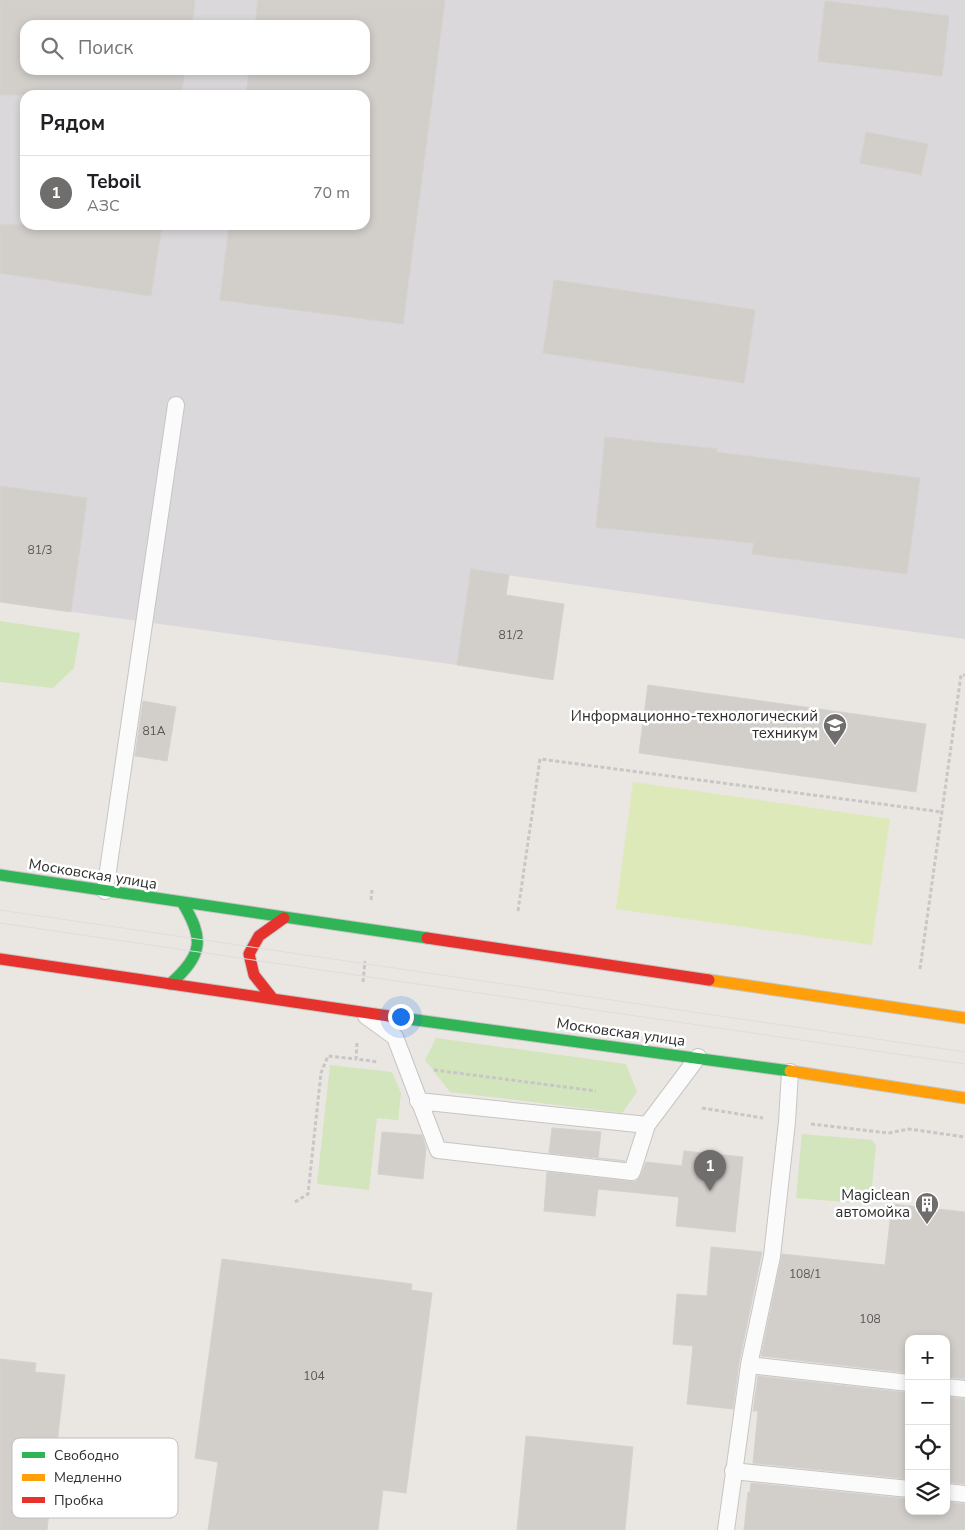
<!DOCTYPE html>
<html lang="ru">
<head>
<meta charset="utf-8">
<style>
	:root { --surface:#fff; --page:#f6f6f6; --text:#202124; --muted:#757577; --line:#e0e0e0; --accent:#6f6e6c }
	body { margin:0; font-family:"Nunito Sans",sans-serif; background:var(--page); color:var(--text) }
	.controls { position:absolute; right:15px; bottom:15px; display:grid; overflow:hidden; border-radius:10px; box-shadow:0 2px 8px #0003 }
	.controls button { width:45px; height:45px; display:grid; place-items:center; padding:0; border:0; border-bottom:1px solid var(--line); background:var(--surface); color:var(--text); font:25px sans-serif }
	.you { position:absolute; left:400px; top:1016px; width:18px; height:18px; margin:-12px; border:4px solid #fff; border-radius:50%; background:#1a73e8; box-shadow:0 0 0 8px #1a73e833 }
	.badge { display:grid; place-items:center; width:32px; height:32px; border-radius:50%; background:var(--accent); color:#fff; font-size:16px; font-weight:700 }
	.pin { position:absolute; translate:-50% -41px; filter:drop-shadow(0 1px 2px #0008) }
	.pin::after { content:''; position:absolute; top:26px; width:18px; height:15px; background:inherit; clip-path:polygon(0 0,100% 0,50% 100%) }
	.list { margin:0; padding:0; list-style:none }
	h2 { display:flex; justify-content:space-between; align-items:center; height:65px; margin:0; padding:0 20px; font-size:21px }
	h2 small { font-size:16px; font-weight:400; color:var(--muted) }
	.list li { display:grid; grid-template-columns:32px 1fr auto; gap:15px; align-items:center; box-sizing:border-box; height:75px; padding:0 20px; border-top:1px solid var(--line) }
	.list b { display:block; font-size:19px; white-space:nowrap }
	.list p { margin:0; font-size:16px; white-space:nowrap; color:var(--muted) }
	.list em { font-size:16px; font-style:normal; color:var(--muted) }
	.icon { flex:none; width:28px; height:28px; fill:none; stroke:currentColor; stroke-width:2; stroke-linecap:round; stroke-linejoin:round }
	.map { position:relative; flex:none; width:965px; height:1530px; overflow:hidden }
	.search { position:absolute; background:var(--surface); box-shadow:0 2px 8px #0003; left:20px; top:20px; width:350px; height:55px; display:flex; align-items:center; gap:12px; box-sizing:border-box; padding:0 18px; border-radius:15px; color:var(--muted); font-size:19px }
	.panel { position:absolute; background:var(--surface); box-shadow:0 2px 8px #0003; left:20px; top:90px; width:350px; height:140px; border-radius:15px }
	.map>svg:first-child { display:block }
	.industrial { fill:#dad8da; fill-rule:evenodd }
	.green { fill:#d3e5bc }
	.pitch { fill:#dee9b9 }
	.building { fill:#d2cfcb; stroke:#d5d2ce }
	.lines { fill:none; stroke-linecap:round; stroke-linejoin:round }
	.lane-casing { stroke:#c6c5c5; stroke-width:18 }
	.fast-casing { stroke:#c6c5c5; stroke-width:13 }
	.slow-casing { stroke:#c6c5c5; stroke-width:13 }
	.jam-casing { stroke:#c6c5c5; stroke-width:13 }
	.path { stroke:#c7c7c7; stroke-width:3; stroke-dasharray:4 2.5; stroke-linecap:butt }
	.lane { stroke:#fcfbfb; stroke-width:16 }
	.fast { stroke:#30b455; stroke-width:11 }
	.slow { stroke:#ff9f0a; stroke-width:11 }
	.jam { stroke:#e5322d; stroke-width:11 }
	.tram { stroke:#dededf; stroke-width:1 }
	.labels { text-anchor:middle; stroke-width:5; stroke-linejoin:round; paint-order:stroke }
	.number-label { font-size:12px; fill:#575655 }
	.poi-label { font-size:15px; fill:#2d2d2d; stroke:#fff; text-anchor:end }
	.street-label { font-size:15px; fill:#2d2d2d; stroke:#fff }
	.key { fill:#fff; stroke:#c0c0c0; stroke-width:1 }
	.key-label { font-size:14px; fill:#2d2d2d }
</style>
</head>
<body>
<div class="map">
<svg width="965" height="1530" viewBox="0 0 965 1530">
	<rect width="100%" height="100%" fill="#eae6e2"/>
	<!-- industrial -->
	<path class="industrial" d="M 0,0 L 965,0 L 965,639 L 471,570 L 457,665 L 0,602 ZM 25,25 L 365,25 L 365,70 L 25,70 ZM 25,95 L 365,95 L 365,225 L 25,225 Z"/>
	<!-- green -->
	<path class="green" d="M 0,621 L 80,633 L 74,668 L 53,688 L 0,682 Z
		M 436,1038 L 626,1064 L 637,1092 L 622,1113 L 450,1092 L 425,1060 Z
		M 330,1065 L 392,1072 L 401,1093 L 398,1120 L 377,1118 L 369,1190 L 317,1184 Z
		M 802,1134 L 872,1140 L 876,1146 L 870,1204 L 796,1198 Z"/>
	<!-- pitch -->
	<path class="pitch" d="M 633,782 L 890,819 L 872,945 L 616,909 Z"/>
	<!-- building -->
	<path class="building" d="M 0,0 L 195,0 L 192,25 L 25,25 L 25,70 L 185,70 L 181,95 L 0,95 Z
		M 258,0 L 445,0 L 403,324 L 220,300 L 229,225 L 365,225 L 365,95 L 246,95 L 249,70 L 365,70 L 365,25 L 255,25 Z
		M 825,1 L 949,16 L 942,76 L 818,61 Z
		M 866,132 L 928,144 L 921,175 L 860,163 Z
		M 0,225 L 162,225 L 151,296 L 0,273 Z
		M 554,280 L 755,310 L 744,383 L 543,353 Z
		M 605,437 L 717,449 L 716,452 L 920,478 L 907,574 L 752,554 L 754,543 L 596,527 Z
		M 0,486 L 87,498 L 71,612 L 0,602 Z
		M 471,569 L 509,575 L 506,595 L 564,604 L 553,680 L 457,665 Z
		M 648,685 L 926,724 L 916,792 L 639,753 Z
		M 143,701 L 176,707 L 167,761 L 135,756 Z
		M 552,1128 L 601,1132 L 598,1158 L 625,1161 L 549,1153 Z
		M 382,1132 L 422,1135 L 426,1148 L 423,1179 L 378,1174 Z
		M 684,1151 L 743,1157 L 735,1232 L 676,1226 L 679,1197 L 598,1189 L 595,1216 L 544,1211 L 547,1172 L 635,1182 L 641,1175 L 646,1162 L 682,1166 Z
		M 892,1204 L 965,1212 L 965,1379 L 946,1377 L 946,1339 L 909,1339 L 909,1373 L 761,1356 L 782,1254 L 885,1265 Z
		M 711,1247 L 762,1252 L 739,1363 L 733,1409 L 687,1404 L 693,1346 L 673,1344 L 677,1294 L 707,1296 Z
		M 222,1259 L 412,1284 L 411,1290 L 432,1293 L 406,1493 L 383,1490 L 378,1530 L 208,1530 L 218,1462 L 195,1458 Z
		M 0,1359 L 36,1363 L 35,1372 L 65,1375 L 47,1530 L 0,1530 Z
		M 758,1376 L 909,1393 L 909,1479 L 753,1463 L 758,1411 L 753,1411 Z
		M 946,1397 L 965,1399 L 965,1484 L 946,1482 Z
		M 526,1436 L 633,1447 L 625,1530 L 517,1530 Z
		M 751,1483 L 909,1499 L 909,1511 L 946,1511 L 946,1502 L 965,1504 L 965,1530 L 744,1530 L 748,1492 L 750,1492 Z"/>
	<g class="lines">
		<!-- lane casing -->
		<g class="lane-casing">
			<path id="lane" d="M 105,891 L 176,405
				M 366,1016 L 395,1037 L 438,1150 L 632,1172 L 647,1125 L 698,1057
				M 418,1101 L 647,1125
				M 749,1365 L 909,1383
				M 946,1387 L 965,1389
				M 733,1471 L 909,1489
				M 946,1492 L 965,1494
				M 726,1530 L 749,1365 L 772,1256 L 787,1122 L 790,1072"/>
		</g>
		<!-- fast casing -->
		<g class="fast-casing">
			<path id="fast" d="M 0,875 L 427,938
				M 170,984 C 203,955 205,939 182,902
				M 409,1019 L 790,1071"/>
		</g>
		<!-- slow casing -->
		<g class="slow-casing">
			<path id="slow" d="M 709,980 L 965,1018
				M 790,1071 L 965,1098"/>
		</g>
		<!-- jam casing -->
		<g class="jam-casing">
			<path id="jam" d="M 427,938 L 709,980
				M 0,959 L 409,1019
				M 273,999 L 254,975 L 249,954 L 259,936 L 284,918"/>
		</g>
		<!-- path -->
		<path class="path" d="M 371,900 L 372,890
			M 518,911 L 540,759 L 942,812
			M 920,969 L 961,675 L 965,675
			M 363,982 L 365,961
			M 357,1043 L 356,1059 L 378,1062
			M 434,1070 L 596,1091
			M 702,1108 L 763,1118
			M 811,1124 L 889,1133 L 909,1129 L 965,1137
			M 295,1202 L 308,1194 L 321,1073 L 328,1056 L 356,1059"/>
		<!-- lane -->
		<use href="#lane" class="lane"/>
		<!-- fast -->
		<use href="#fast" class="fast"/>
		<!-- slow -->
		<use href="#slow" class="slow"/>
		<!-- jam -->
		<use href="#jam" class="jam"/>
		<!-- tram -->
		<path class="tram" d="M 0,910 L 965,1052
			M 0,923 L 965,1064"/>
	</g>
	<!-- icons -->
	<defs>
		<g id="university-pin" transform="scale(1.25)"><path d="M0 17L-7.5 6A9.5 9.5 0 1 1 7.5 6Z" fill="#6f6e6c" stroke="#fff"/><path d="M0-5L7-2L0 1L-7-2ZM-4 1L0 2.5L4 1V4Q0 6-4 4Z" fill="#fff"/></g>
		<g id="building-pin" transform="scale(1.25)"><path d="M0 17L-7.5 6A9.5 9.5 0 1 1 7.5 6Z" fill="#6f6e6c" stroke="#fff"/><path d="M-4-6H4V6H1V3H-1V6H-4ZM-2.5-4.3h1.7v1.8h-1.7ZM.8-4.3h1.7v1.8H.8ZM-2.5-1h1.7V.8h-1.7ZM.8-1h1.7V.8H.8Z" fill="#fff"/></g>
	</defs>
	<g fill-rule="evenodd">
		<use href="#university-pin" x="835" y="725"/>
		<use href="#building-pin" x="927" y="1204"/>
	</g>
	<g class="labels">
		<!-- number labels -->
		<g class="number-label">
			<text x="40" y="554">81/3</text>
			<text x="511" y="639">81/2</text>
			<text x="154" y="735">81А</text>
			<text x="805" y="1278">108/1</text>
			<text x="870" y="1323">108</text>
			<text x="314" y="1380">104</text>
		</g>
		<!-- poi labels -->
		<g class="poi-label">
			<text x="818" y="721">Информационно-технологический<tspan x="818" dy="17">техникум</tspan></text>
			<text x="910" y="1200">Magiclean<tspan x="910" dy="17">автомойка</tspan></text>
		</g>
		<!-- street labels -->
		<g class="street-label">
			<text transform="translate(93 874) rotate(9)" y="5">Московская улица</text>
			<text transform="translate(621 1032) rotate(8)" y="5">Московская улица</text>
		</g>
	</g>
	<!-- legend -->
	<rect x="12" y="1438" width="166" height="80" rx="8" class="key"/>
	<rect x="22" y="1452" width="23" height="6" fill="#30b455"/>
	<rect x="22" y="1474" width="23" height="7" fill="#ff9f0a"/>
	<rect x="22" y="1497" width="23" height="6" fill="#e5322d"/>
	<g class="key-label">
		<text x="54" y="1460">Свободно</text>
		<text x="54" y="1482">Медленно</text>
		<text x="54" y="1505">Пробка</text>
	</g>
</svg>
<div class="controls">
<button>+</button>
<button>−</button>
<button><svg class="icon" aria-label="locate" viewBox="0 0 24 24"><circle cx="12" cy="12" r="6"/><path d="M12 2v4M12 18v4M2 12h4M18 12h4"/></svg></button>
<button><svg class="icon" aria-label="layers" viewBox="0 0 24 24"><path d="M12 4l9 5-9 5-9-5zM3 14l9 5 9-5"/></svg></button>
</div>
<div class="you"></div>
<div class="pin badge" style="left:710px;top:1191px">1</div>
<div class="search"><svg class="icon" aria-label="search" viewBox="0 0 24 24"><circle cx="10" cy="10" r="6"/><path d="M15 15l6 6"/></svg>Поиск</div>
<section class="panel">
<h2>Рядом<small></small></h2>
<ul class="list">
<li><span class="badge">1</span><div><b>Teboil</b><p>АЗС</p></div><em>70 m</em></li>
</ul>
</section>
</div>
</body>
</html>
